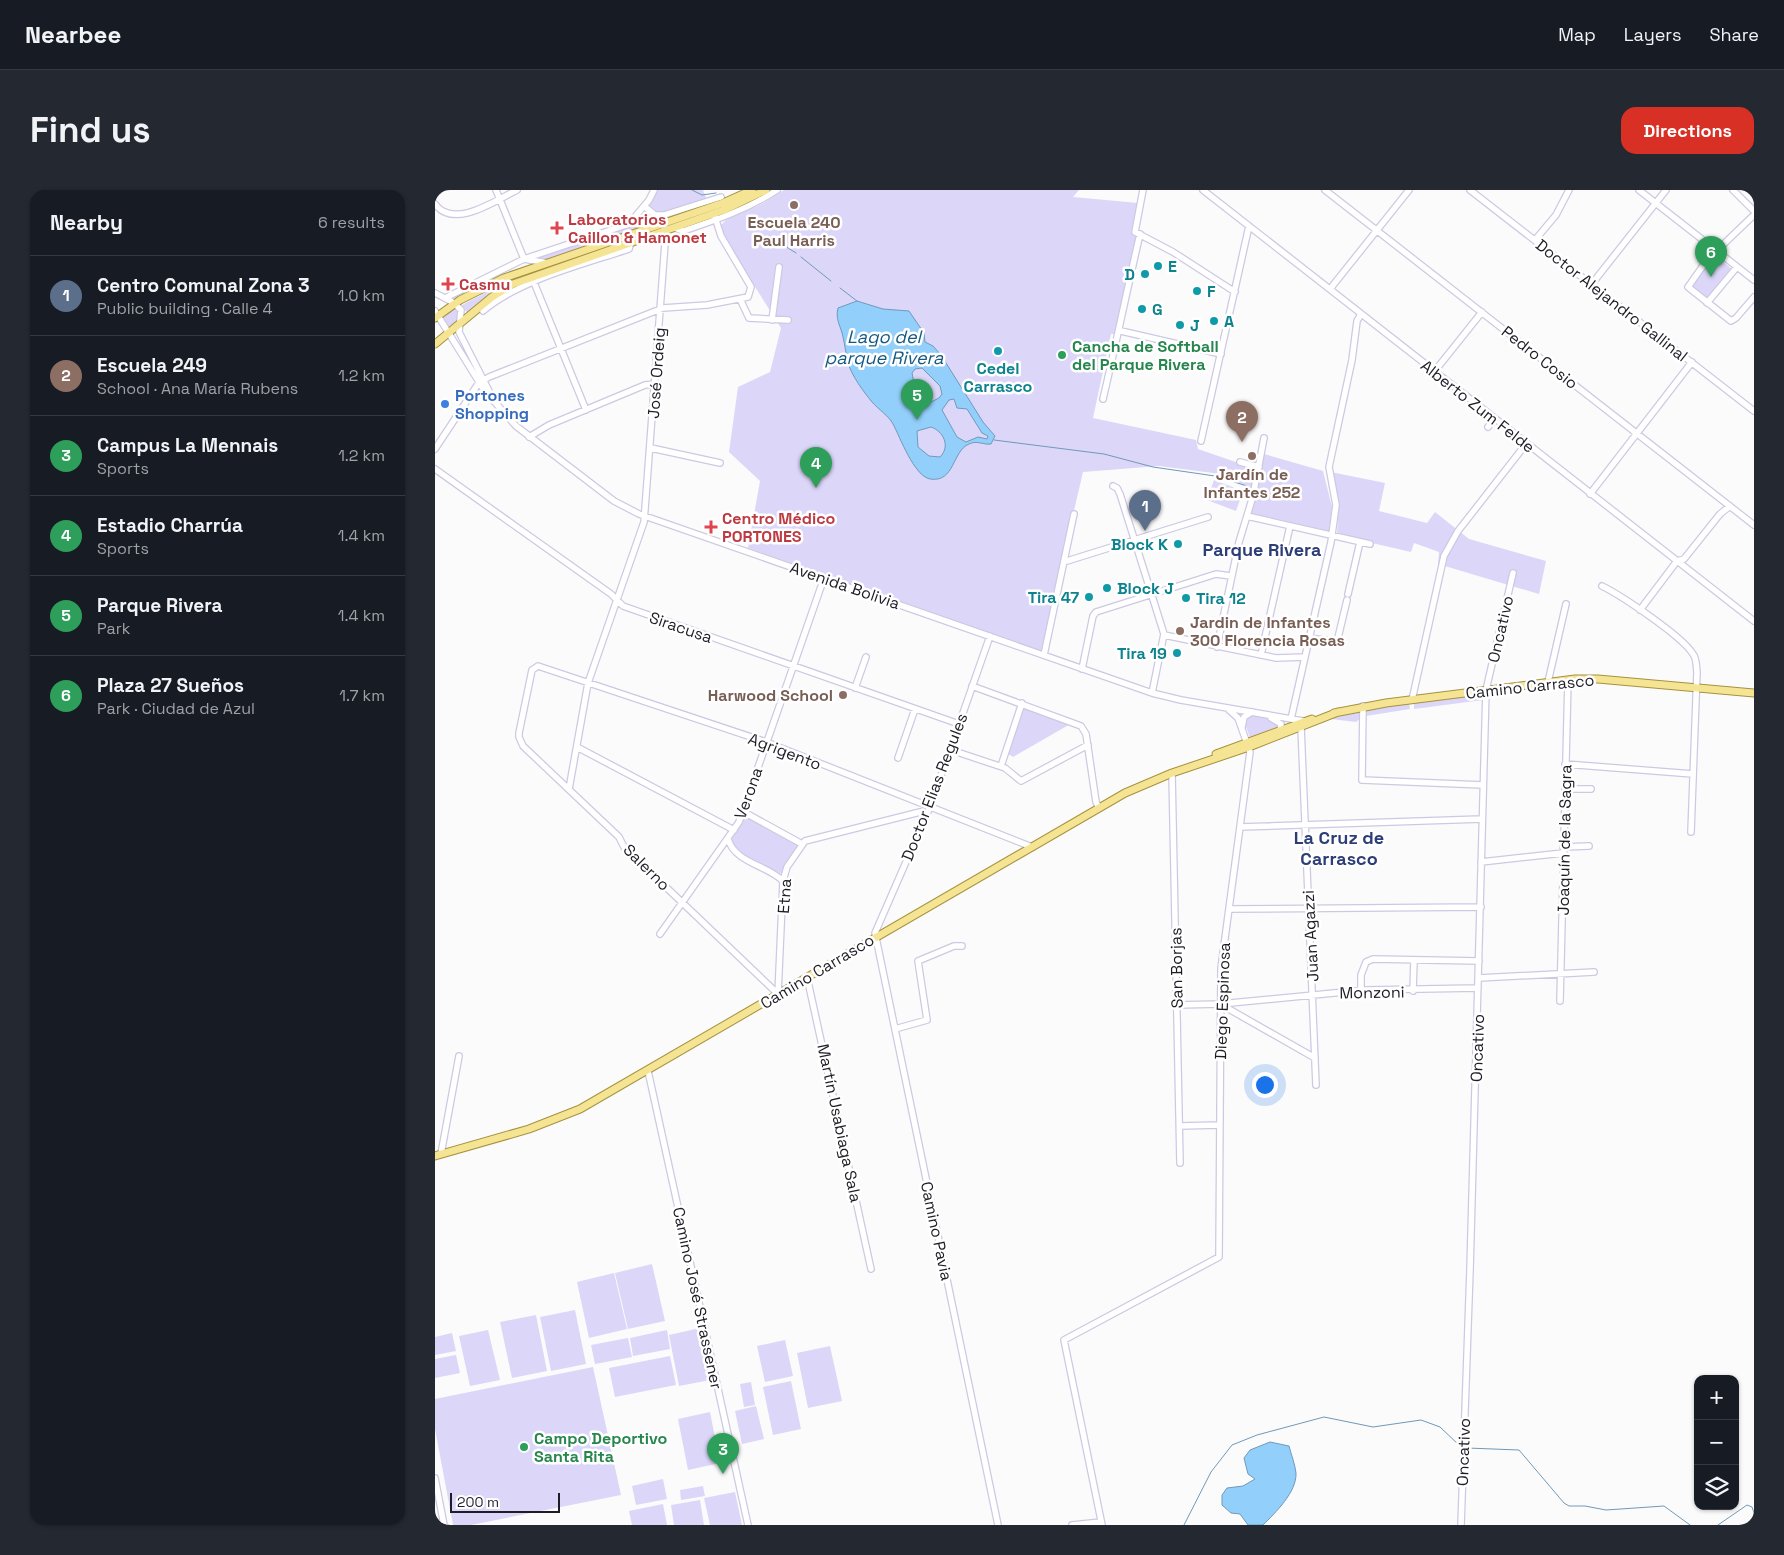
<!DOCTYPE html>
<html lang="en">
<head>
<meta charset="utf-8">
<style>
	:root { --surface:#171b24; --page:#242831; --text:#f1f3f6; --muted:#9ea1a6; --line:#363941; --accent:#d93025 }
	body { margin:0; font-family:"Space Grotesk",sans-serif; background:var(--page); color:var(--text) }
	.controls { position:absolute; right:15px; bottom:15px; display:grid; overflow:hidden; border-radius:10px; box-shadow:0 1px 4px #0004 }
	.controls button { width:45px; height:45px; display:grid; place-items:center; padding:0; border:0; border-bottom:1px solid var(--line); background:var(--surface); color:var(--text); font:25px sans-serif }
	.scale { position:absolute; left:15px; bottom:12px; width:110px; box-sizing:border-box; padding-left:5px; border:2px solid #1e1c25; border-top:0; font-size:14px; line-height:18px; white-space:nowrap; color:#1e1c25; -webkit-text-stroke:4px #fff; paint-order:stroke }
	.you { position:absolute; left:829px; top:894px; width:18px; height:18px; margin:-12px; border:4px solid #fff; border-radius:50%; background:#1a73e8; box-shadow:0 0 0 8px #1a73e833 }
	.badge { display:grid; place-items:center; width:32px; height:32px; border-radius:50%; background:var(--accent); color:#fff; font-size:16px; font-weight:700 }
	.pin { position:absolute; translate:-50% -41px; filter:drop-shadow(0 1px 2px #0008) }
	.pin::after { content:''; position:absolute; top:26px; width:18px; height:15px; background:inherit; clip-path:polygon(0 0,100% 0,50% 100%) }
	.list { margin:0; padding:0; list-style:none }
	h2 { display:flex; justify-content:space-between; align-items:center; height:65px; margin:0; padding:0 20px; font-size:21px }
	h2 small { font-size:16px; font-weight:400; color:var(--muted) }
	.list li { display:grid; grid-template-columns:32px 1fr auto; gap:15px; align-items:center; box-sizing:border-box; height:80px; padding:0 20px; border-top:1px solid var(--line) }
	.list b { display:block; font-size:19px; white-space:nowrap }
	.list p { margin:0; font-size:16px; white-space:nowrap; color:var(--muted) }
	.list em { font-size:16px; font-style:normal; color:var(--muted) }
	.icon { flex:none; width:28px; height:28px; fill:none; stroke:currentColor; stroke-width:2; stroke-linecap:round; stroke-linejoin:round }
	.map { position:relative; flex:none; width:1319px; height:1335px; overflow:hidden; border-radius:15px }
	header { display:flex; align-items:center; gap:30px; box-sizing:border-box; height:70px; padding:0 25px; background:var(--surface); border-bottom:1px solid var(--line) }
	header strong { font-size:24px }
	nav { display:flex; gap:28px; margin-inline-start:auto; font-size:18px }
	.intro { display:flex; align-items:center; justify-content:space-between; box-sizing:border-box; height:120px; padding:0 30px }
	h1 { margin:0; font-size:35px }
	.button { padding:12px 22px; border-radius:15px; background:var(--accent); color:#fff; font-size:18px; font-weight:700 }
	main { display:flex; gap:30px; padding:0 30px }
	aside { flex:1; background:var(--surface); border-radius:15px; box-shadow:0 1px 4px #0004 }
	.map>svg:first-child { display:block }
	.green { fill:#dcd6f9 }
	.water { fill:#93cffb; stroke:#7099bb; fill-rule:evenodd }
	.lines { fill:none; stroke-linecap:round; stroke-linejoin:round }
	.stream { stroke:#7099bb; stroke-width:1 }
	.minor-casing { stroke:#cdc9e3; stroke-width:8 }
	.major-casing { stroke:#a6923e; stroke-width:9 }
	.minor { stroke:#fff; stroke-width:5.5 }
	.major { stroke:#f5e493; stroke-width:7 }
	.education-dot { fill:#8d6e63; stroke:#fff; stroke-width:2 }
	.health-dot { fill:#e0444e; stroke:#fff; stroke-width:2 }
	.culture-dot { fill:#0f9aa8; stroke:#fff; stroke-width:2 }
	.leisure-dot { fill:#2e9e5b; stroke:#fff; stroke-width:2 }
	.shop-dot { fill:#3f7fe0; stroke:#fff; stroke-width:2 }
	.labels { text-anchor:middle; stroke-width:5; stroke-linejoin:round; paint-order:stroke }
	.health-label { font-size:16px; font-weight:bold; fill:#be3a42; stroke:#fff; text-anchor:start }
	.education-label { font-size:16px; font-weight:bold; fill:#785e54; stroke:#fff }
	.culture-label { font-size:16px; font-weight:bold; fill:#0d838f; stroke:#fff; text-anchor:start }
	.street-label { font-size:16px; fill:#1e1c25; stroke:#fff }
	.leisure-label { font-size:16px; font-weight:bold; fill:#27864d; stroke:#fff; text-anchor:start }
	.shop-label { font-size:16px; font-weight:bold; fill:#366cbe; stroke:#fff; text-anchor:start }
	.water-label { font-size:18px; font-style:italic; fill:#155982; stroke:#fff }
	.neighbourhood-label { font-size:18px; font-weight:bold; fill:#2d3e77; stroke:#fff }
</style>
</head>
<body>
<header>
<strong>Nearbee</strong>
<nav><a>Map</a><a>Layers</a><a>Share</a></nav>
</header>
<div class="intro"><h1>Find us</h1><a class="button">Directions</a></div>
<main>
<aside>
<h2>Nearby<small>6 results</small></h2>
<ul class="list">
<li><span class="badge" style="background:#5c6f8a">1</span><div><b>Centro Comunal Zona 3</b><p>Public building · Calle 4</p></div><em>1.0 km</em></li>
<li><span class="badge" style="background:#8d6e63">2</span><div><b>Escuela 249</b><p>School · Ana María Rubens</p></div><em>1.2 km</em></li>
<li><span class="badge" style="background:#2e9e5b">3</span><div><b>Campus La Mennais</b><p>Sports</p></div><em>1.2 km</em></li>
<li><span class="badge" style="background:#2e9e5b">4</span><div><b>Estadio Charrúa</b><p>Sports</p></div><em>1.4 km</em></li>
<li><span class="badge" style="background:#2e9e5b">5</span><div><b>Parque Rivera</b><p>Park</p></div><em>1.4 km</em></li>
<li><span class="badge" style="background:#2e9e5b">6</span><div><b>Plaza 27 Sueños</b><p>Park · Ciudad de Azul</p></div><em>1.7 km</em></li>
</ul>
</aside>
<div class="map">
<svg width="1319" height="1335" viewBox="0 0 1319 1335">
	<rect width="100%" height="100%" fill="#fbfbfb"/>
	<!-- green -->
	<path class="green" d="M 221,0 L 268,0 L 272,10 L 223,24 L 213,17 Z
		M 349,0 L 644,0 L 638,7 L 703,13 L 696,42 L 703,45 L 679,144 L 676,144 L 658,228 L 761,250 L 763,259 L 821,279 L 816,298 L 778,283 L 724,276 L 648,282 L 606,462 L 313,358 L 325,291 L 294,262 L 303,197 L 335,182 L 346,138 L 286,43 L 285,36 L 291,30 L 327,14 Z
		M 313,7 L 81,88 L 62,98 L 32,123 L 27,115 L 80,87 Z
		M 280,12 C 265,18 218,40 205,28 L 209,21 L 218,26 Z
		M 200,35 L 210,36 L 111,69 L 96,69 Z
		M 1280,65 L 1297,79 L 1272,108 L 1269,108 L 1256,97 L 1256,94 Z
		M 19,118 L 23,119 L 26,128 L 14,137 L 8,128 Z
		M 829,264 L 888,281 L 897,317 L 894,341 L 815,323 Z
		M 896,282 L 950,293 L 944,321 L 992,333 L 1000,322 L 1034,349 L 1111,371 L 1104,404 L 1003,374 L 1004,362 L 979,353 L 976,362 L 902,345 L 904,310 Z
		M 779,290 L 808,301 L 801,321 L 772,310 Z
		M 1044,504 L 1048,506 L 1048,510 L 979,519 L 979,513 Z
		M 974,513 L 975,519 L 931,526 L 931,519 Z
		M 591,517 L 637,533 L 578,567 L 572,563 L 588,518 Z
		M 926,520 L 927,527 L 921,532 L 896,529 Z
		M 816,525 L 841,531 L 845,537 L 815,548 L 809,531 Z
		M 309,625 L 364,655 L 347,684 L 306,665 L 295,650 Z
		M 217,1074 L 230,1131 L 193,1139 L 180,1083 Z
		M 179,1083 L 192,1139 L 154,1148 L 142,1092 Z
		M 140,1120 L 151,1174 L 116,1181 L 105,1127 Z
		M 101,1125 L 112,1181 L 77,1188 L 65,1132 Z
		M 265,1138 L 275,1190 L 244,1196 L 234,1145 Z
		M 53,1140 L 65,1190 L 35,1196 L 24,1146 Z
		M 232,1140 L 235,1159 L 198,1166 L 195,1148 Z
		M 17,1143 L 21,1161 L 0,1165 L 0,1147 Z
		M 193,1148 L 197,1167 L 160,1174 L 156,1155 Z
		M 350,1150 L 358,1186 L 330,1192 L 322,1156 Z
		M 395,1156 L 407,1211 L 373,1218 L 362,1163 Z
		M 21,1165 L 25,1183 L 0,1188 L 0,1169 Z
		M 235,1166 L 241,1195 L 180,1207 L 174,1178 Z
		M 158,1177 L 186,1305 L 36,1335 L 18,1335 L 0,1239 L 0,1209 Z
		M 356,1191 L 366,1239 L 338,1245 L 328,1197 Z
		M 316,1192 L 320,1215 L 309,1217 L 305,1194 Z
		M 321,1216 L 329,1249 L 307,1254 L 300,1221 Z
		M 275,1222 L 285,1273 L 253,1280 L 243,1229 Z
		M 228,1289 L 232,1309 L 201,1315 L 197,1296 Z
		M 268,1296 L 270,1306 L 246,1310 L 245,1300 Z
		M 300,1302 L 307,1335 L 275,1335 L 269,1308 Z
		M 265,1310 L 269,1335 L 239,1335 L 236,1315 Z
		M 228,1314 L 232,1335 L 197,1335 L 194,1321 Z"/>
	<!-- water -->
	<path class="water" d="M 422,111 L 448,119 L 474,121 L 489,143 L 490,152 L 498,156 L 506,165 L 548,232 L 560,246 L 556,254 C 548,255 542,250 534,254 C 517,261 520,293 495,289 C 479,286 465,247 458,234 C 454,226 443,219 437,212 C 428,201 417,186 413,173 C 411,165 410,155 408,147 C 406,136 400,130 403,118 ZM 487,178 L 505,196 L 507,204 L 504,208 L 496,212 L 486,209 L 481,203 L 477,183 L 480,179 ZM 519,209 L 522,218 L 532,219 L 547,243 L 553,246 L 552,249 L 543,247 L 531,252 L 522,247 L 507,220 L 514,210 ZM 496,237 C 508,241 516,256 505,267 L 494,266 L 483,257 L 482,241 Z
		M 835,1252 L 854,1256 C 856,1264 860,1274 861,1283 C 862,1302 840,1323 828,1335 L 813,1335 L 805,1324 L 796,1323 L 787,1315 L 787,1305 L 792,1298 L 808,1296 L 820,1289 L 813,1284 L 809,1268 L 815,1260 Z"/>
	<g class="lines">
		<!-- stream -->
		<path class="stream" d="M 257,0 L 267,5 L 281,3
			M 334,46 L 361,63
			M 366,67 L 396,91
			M 405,98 L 422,111
			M 559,250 L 669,264 L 718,277 L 780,286 L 815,297
			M 1032,1258 L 1084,1260 L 1129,1313 L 1134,1316 L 1150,1316 L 1171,1320 L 1229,1316 L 1255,1335
			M 749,1335 L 776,1282 L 797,1255 L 822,1245 L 889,1227 L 938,1237 L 986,1230 L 1005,1237 L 1025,1256
			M 1283,1335 L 1312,1315 L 1317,1317 L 1319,1323"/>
		<!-- minor casing -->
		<g class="minor-casing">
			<path id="minor" d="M 61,0 L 89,69 L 113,73
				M 708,0 L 700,42 L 738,62 L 800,102
				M 768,0 L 1319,431
				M 890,0 L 1319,335
				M 1035,0 L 1319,221
				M 1204,0 L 1319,90
				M 1298,0 L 1319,21
				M 0,14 C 19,40 61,10 82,0
				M 209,16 L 220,25 L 229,25 L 286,7
				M 1319,25 L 1272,70 L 1253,97 L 1296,131 L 1301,128 L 1319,107
				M 194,34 L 214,10 L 219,0
				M 239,38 L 248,41 C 281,30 313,19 342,0
				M 1100,50 L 1121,25 L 1134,0
				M 98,90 L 151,220
				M 1156,95 L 1231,0
				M 895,99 L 974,0
				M 0,103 L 19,113 L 26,120 L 24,142 L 54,201
				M 10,108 L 89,69 L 194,34 L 225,34
				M 305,109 L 314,128 L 353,130
				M 1272,113 L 1302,77
				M 0,121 L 49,200 L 81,236 L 179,311 L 204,324 L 717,503 L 746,510 L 868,531
				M 48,121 C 84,90 149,74 194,59 L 196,52
				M 337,130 L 344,77
				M 686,141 L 786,164
				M 999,182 L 1047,122
				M 668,209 C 681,154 692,100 705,44
				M 1053,237 L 1059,229
				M 94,247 L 114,235 L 210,195 L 219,194
				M 766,251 L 814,36
				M 216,258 L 285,273
				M 0,259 L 43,194 L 54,187 L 228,118 L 272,115 L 313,107 L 316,97 L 286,46 L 279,24
				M 805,272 L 824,277
				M 0,279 L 176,404 L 188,416 L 524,534
				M 678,296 L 682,298 L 685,304 L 729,444 L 717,503
				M 1155,304 L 1257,172
				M 812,326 L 935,354
				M 632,371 L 773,327
				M 1167,396 C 1187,406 1247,446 1258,464 C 1262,469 1261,476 1262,482 L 1256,642
				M 913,404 L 925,352
				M 1205,420 L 1242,371 L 1249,369 L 1285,324 L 1295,316
				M 729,445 L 841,468 L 870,467
				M 555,446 L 495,617 L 440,743 L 563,1335
				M 875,448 L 902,452 L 912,410
				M 782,457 L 804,352 L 818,306 L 829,248
				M 609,465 L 639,324
				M 826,465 L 855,336
				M 647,479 L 658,426 L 661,422 L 781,384 L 796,386
				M 1113,492 L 1131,414
				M 537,496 L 646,536 L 651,544 L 661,612 L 664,618
				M 420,498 L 431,467
				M 977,510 L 1009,366 L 1023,341 L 1091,254
				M 928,516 L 927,590 L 1048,595
				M 836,528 L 846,534 L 845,542
				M 856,529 L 896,352 L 901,315 L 894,277 L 917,170 L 922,131 L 926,124
				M 807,537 L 809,527 L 817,522
				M 866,537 L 881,895
				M 142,557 L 299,640
				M 516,560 L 570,578 L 586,591 L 653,555
				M 463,568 L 480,519
				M 1130,574 L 1258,584
				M 566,576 L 587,513
				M 737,583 L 745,973
				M 134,599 L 153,493 L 209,332 L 231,40
				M 1130,599 L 1156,599
				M 307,621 L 367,654
				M 492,623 L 485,622 L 370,651 L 352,677 L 348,691 L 343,804 L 189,657 L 184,647 L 88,556 L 84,547 L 84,543 L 97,480 L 103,476 L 331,552 L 597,657
				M 805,637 L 1047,629
				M 293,649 C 300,673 332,675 348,691
				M 1128,657 L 1154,656
				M 1046,672 L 1128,663
				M 794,719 L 1046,717
				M 225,744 L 304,632 L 389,388
				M 372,787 L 436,1079
				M 1044,788 L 1159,782
				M 926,801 L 926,785 L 931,772 L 938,769 L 1044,771
				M 978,801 L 979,770
				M 1125,811 L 1133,490
				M 785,814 L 880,868
				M 742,815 L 785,814 L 930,800 L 1043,798
				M 460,839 L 492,830 L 483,771 L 519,756 L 527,756
				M 213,881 L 313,1335
				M 745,936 L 784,935
				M 6,964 L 24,866
				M 0,1288 L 9,1335
				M 637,1335 L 666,1332
				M 667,1335 L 629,1150 L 784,1067 L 786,778 L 815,562 L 803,528 L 794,520
				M 1026,1335 L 1035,1080 L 1051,500 L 1078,383"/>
		</g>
		<!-- major casing -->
		<g class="major-casing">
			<path id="major" d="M 0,128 L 25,110 L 69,88 L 288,13 L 317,0
				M 0,154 L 57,107 L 78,94 L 289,20 L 331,0
				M 899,523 L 951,513 L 1140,489 L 1163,489 L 1319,503
				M 781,564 L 877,529
				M 0,966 L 94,939 L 145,919 L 690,603 L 737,583 L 814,557 L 903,522"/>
		</g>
		<!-- minor -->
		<use href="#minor" class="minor"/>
		<!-- major -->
		<use href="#major" class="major"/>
	</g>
	<!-- markers -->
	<g class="education-dot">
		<circle cx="359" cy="15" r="5"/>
		<circle cx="817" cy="266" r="5"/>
		<circle cx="745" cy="441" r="5"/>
		<circle cx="408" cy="505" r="5"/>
	</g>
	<g class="health-dot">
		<path d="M119.5 30.5h5v5h5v5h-5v5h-5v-5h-5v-5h5z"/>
		<path d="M10.5 86.5h5v5h5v5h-5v5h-5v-5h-5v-5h5z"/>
		<path d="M273.5 329.5h5v5h5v5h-5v5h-5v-5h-5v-5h5z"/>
	</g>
	<g class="culture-dot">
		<circle cx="723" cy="76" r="5"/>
		<circle cx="710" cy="84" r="5"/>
		<circle cx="762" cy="101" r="5"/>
		<circle cx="707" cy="119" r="5"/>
		<circle cx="779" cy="131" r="5"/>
		<circle cx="745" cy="135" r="5"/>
		<circle cx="563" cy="161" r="5"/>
		<circle cx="743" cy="354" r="5"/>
		<circle cx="672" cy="398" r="5"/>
		<circle cx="654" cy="407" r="5"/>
		<circle cx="751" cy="408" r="5"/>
		<circle cx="742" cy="463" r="5"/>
	</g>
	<g class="leisure-dot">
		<circle cx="627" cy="165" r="5"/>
		<circle cx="89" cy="1257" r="5"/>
	</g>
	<circle class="shop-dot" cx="10" cy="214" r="5"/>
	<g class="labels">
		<!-- health labels -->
		<g class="health-label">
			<text x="133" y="35">Laboratorios<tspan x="133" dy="18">Caillon &amp; Hamonet</tspan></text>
			<text x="24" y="100">Casmu</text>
			<text x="287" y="334">Centro Médico<tspan x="287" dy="18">PORTONES</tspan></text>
		</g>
		<!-- education labels -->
		<g class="education-label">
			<text x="359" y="38">Escuela 240<tspan x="359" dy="18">Paul Harris</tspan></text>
			<text x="817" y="290">Jardín de<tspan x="817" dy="18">Infantes 252</tspan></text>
			<text x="755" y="438" text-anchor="start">Jardin de Infantes<tspan x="755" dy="18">300 Florencia Rosas</tspan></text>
			<text x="398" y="511" text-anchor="end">Harwood School</text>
		</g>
		<!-- culture labels -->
		<g class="culture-label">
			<text x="733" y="82">E</text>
			<text x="700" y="90" text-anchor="end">D</text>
			<text x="772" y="107">F</text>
			<text x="717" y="125">G</text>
			<text x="789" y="137">A</text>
			<text x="755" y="141">J</text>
			<text x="563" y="184" text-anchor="middle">Cedel<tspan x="563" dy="18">Carrasco</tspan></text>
			<text x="733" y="360" text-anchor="end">Block K</text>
			<text x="682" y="404">Block J</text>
			<text x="644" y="413" text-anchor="end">Tira 47</text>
			<text x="761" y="414">Tira 12</text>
			<text x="732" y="469" text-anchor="end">Tira 19</text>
		</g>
		<!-- street labels -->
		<g class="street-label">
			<text transform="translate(1177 110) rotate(38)" y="6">Doctor Alejandro Gallinal</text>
			<text transform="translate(1105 167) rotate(38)" y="6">Pedro Cosio</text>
			<text transform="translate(221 183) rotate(-86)" y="6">José Ordeig</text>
			<text transform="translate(1043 216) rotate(38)" y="6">Alberto Zum Felde</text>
			<text transform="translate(410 395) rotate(19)" y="6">Avenida Bolivia</text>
			<text transform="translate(246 437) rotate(19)" y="6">Siracusa</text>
			<text transform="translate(1065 439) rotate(-77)" y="6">Oncativo</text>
			<text transform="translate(1095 496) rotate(-6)" y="6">Camino Carrasco</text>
			<text transform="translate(350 561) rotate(21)" y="6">Agrigento</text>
			<text transform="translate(499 597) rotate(-69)" y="6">Doctor Elias Regules</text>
			<text transform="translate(313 603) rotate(-70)" y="6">Verona</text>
			<text transform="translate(1129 650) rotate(-89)" y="6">Joaquín de la Sagra</text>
			<text transform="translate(212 677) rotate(45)" y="6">Salerno</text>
			<text transform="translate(349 706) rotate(-86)" y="6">Etna</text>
			<text transform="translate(875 746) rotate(-93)" y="6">Juan Agazzi</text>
			<text transform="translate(741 778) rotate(-91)" y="6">San Borjas</text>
			<text transform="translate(382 781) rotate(-31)" y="6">Camino Carrasco</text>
			<text transform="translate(937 802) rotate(-1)" y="6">Monzoni</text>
			<text transform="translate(787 811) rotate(-88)" y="6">Diego Espinosa</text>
			<text transform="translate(1042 858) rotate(-88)" y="6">Oncativo</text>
			<text transform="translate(405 933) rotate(78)" y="6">Martín Usabiaga Sala</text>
			<text transform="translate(502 1041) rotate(78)" y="6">Camino Pavia</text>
			<text transform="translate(263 1108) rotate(78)" y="6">Camino José Strassener</text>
			<text transform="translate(1028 1262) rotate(-88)" y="6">Oncativo</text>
		</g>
		<!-- leisure labels -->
		<g class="leisure-label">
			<text x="637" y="162">Cancha de Softball<tspan x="637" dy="18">del Parque Rivera</tspan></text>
			<text x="99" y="1254">Campo Deportivo<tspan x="99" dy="18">Santa Rita</tspan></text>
		</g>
		<!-- shop labels -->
		<g class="shop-label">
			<text x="20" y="211">Portones<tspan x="20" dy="18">Shopping</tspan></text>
		</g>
		<!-- water labels -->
		<g class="water-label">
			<text x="449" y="153">Lago del<tspan x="449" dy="21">parque Rivera</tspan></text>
		</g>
		<!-- neighbourhood labels -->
		<g class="neighbourhood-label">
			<text x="827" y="366">Parque Rivera</text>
			<text x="904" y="654">La Cruz de<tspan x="904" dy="21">Carrasco</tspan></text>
		</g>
	</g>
</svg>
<div class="controls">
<button>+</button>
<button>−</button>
<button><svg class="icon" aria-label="layers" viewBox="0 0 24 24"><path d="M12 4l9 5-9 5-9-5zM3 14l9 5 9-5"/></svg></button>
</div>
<div class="scale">200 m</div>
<div class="you"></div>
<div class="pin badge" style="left:710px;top:341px;background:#5c6f8a">1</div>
<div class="pin badge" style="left:807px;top:252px;background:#8d6e63">2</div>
<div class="pin badge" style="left:288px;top:1284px;background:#2e9e5b">3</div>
<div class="pin badge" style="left:381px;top:298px;background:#2e9e5b">4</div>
<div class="pin badge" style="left:482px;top:230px;background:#2e9e5b">5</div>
<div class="pin badge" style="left:1276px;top:87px;background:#2e9e5b">6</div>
</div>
</main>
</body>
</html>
